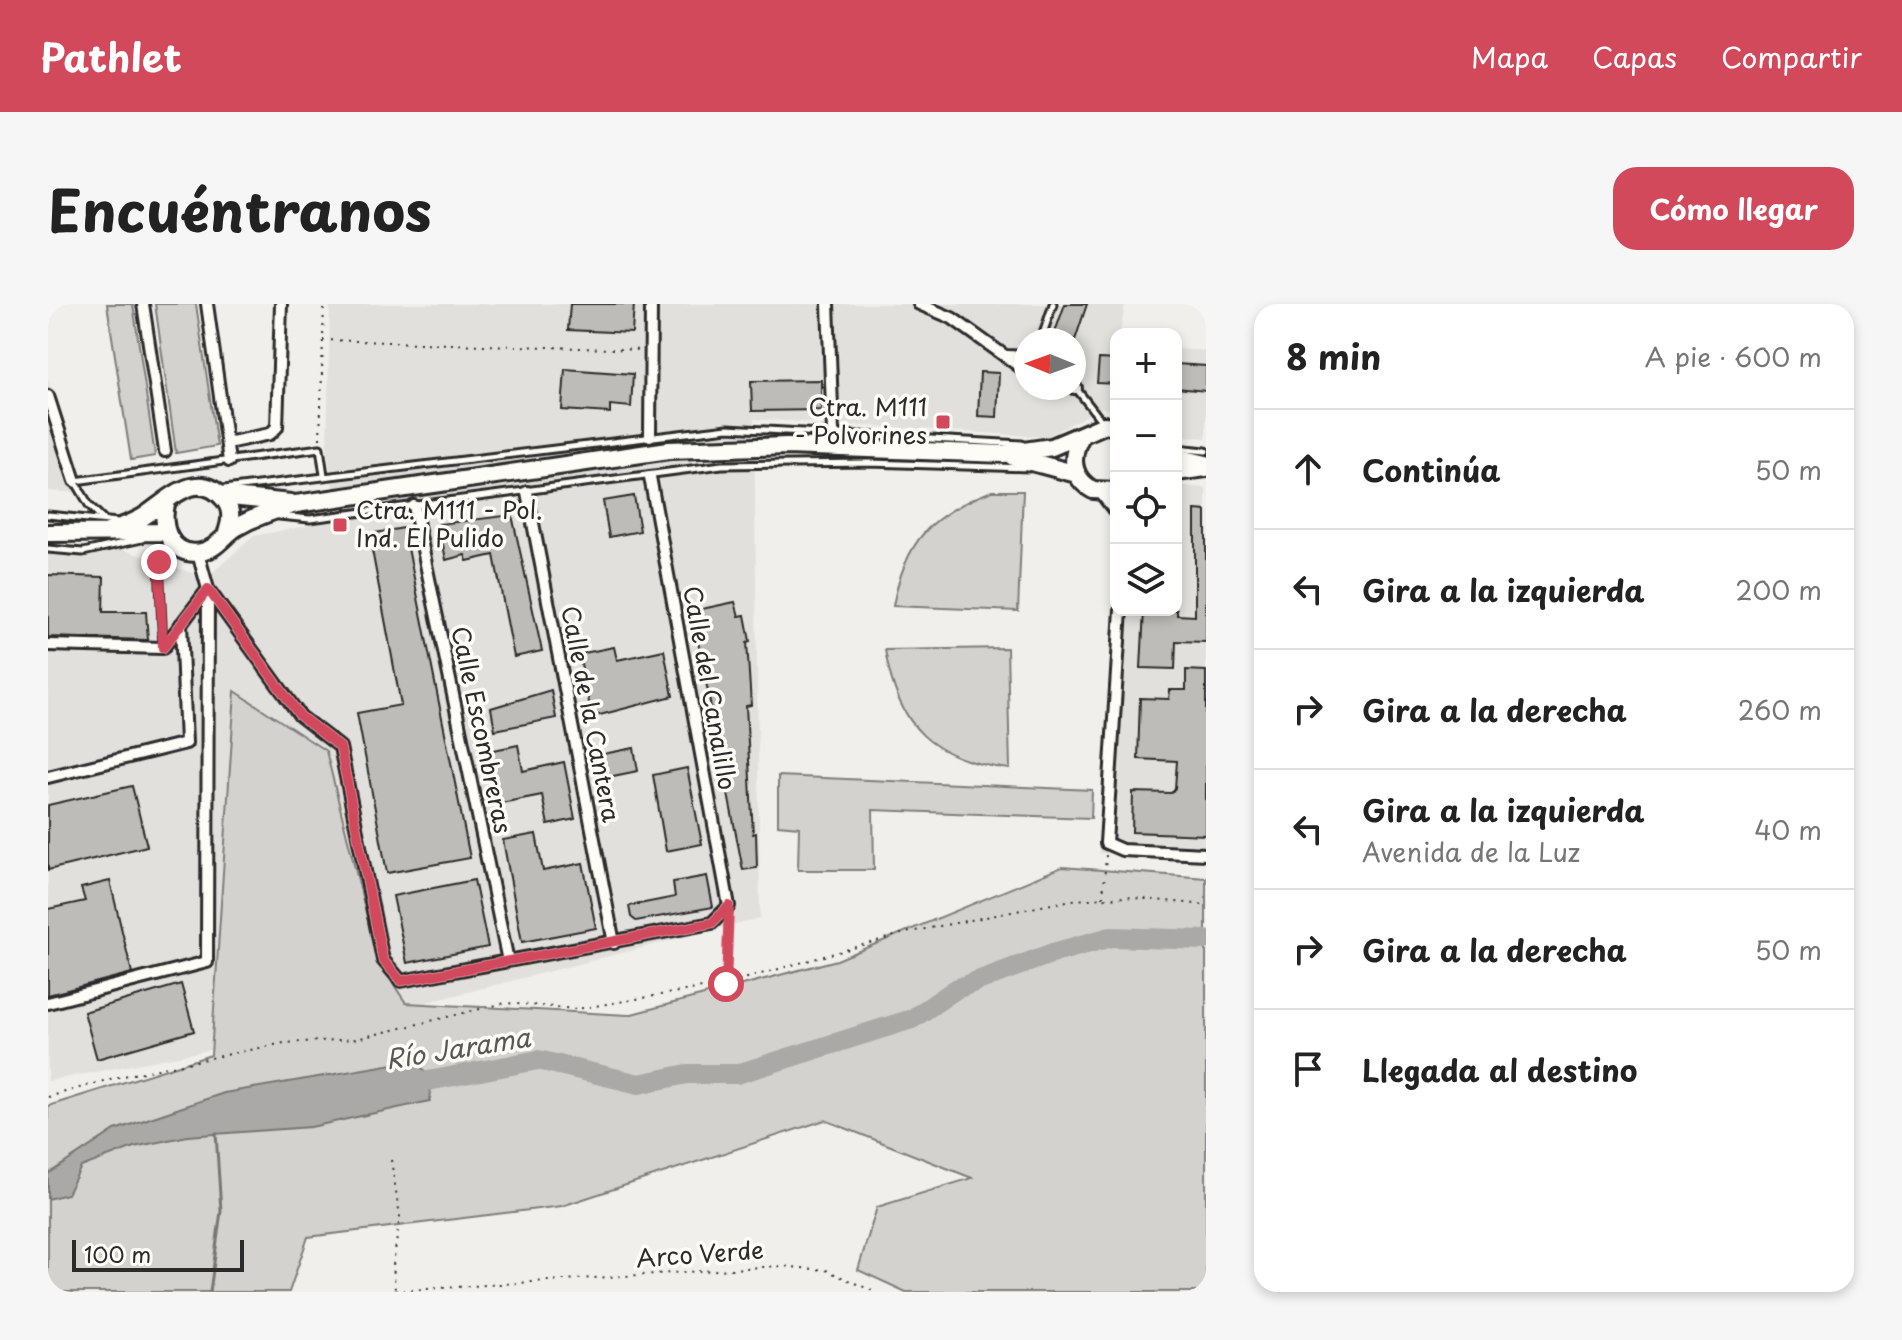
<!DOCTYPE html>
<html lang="es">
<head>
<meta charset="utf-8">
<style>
	:root { --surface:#fff; --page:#f6f6f6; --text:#222; --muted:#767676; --line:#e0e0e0; --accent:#d1495b }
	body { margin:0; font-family:"Playpen Sans",sans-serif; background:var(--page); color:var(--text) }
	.controls { position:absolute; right:24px; top:24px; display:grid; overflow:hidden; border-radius:16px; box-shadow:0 4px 12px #0003 }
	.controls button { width:72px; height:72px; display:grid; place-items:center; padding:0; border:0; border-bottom:2px solid var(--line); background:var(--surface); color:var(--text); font:40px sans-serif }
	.compass { position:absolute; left:966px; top:24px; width:72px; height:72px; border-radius:50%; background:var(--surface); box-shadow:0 4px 12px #0003; rotate:271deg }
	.scale { position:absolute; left:24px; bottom:20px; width:172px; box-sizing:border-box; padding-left:8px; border:4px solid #2b2b2b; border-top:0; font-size:22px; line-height:28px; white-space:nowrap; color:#2b2b2b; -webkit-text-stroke:6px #fdfcf7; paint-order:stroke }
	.stop { position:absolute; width:24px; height:24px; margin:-18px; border:6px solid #d1495b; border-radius:50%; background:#fff }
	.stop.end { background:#d1495b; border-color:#fff; box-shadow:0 2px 8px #0008 }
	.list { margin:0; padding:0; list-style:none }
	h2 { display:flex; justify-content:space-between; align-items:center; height:104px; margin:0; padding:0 32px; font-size:34px }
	h2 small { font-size:26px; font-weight:400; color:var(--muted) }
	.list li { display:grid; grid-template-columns:52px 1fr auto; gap:24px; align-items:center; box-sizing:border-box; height:120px; padding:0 32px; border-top:2px solid var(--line) }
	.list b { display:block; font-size:30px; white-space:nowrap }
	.list p { margin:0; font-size:26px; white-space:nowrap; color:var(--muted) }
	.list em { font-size:26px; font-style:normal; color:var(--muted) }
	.icon { flex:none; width:44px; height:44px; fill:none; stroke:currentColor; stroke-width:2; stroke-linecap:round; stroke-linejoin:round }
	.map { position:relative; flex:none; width:1158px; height:988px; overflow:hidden; border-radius:24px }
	header { display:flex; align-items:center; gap:48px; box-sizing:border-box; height:112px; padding:0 40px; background:var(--accent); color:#fff }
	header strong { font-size:38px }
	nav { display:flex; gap:44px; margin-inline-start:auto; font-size:28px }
	.intro { display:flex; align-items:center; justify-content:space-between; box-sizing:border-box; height:192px; padding:0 48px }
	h1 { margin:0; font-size:56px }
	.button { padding:20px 36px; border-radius:24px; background:var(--accent); color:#fff; font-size:28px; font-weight:700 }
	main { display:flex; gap:48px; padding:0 48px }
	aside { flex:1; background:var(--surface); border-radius:24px; box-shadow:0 4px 12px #0003 }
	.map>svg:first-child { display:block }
	.built { fill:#e1e0dc; fill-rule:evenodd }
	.green { fill:#d3d2cf; stroke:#7f7e7d; stroke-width:2 }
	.water { fill:#aaa9a7; stroke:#777775; stroke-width:2 }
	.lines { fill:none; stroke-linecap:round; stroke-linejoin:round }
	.stream { stroke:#777775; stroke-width:3 }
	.river { stroke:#aaa9a7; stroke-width:20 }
	.building { fill:#bdbcb8; stroke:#2b2b2b; stroke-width:2 }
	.lane-casing { stroke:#2b2b2b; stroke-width:11 }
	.street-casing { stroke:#2b2b2b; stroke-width:16 }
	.primary-casing { stroke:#2b2b2b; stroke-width:22 }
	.path { stroke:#2b2b2b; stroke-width:2; stroke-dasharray:2 6; stroke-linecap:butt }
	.lane { stroke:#fdfcf7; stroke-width:5 }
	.street { stroke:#fdfcf7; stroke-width:10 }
	.primary { stroke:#fdfcf7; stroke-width:16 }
	.route { stroke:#d1495b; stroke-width:10 }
	.poi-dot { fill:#d1495b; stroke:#fdfcf7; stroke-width:3 }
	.labels { text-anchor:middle; stroke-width:7; stroke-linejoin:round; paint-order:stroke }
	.poi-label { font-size:24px; fill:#2b2b2b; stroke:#fdfcf7; text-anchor:end }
	.street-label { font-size:24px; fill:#2b2b2b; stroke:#fdfcf7 }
	.water-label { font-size:26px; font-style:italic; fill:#575756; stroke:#fdfcf7 }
</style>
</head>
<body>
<header>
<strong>Pathlet</strong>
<nav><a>Mapa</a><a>Capas</a><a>Compartir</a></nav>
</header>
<div class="intro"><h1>Encuéntranos</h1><a class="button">Cómo llegar</a></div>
<main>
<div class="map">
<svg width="1158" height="988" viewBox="0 0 1158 988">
	<rect width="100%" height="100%" fill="#f0efeb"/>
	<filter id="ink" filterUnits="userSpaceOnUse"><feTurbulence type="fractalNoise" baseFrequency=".0125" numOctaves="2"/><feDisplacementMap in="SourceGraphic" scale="16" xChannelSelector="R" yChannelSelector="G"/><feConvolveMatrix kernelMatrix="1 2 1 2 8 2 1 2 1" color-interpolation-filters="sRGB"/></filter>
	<g filter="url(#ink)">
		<!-- built -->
		<path class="built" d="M 282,0 L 1077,0 L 1072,30 L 1068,30 L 1068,111 L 1055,103 L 998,133 L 706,115 L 712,614 L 380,698 L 366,720 L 254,728 L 0,777 L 0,244 L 62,241 L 158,274 L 206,232 L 290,216 L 279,145 ZM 978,36 L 1026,36 L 1026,84 L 978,84 Z
			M 1128,45 L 1158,47 L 1158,134 L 1128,131 Z
			M 0,75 L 37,189 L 0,187 Z
			M 1128,181 L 1158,184 L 1158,554 L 1051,549 L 1068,244 L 1068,306 L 1128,306 Z"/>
		<!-- green -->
		<path class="green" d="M 59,0 L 85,0 L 107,152 L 83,156 Z
			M 107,0 L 148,0 L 169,142 L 128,149 Z
			M 944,187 L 975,187 L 970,307 L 845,302 C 857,237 883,210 944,187 Z
			M 959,344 L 962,465 C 884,456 850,424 837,346 Z
			M 187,387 L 278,447 L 330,657 L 358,699 L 580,711 L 789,656 L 1014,563 L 1158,574 L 1158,988 L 858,988 L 810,966 L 829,903 L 924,874 L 777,816 L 514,902 L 260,933 L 241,988 L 0,988 L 0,802 L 163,751 Z
			M 730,472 L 1044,486 L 1043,514 L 825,506 L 826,566 L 750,566 L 751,523 L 730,521 Z"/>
		<!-- water -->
		<path class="water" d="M 368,756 L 383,776 L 382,797 L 263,823 L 140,832 L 86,843 L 33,863 L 19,890 L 0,895 L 0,870 L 67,826 L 176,789 Z"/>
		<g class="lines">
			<!-- stream -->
			<path class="stream" d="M 162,988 L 173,907 L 168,829"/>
			<!-- river -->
			<path class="river" d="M 359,781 L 490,756 L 591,780 L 639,770 L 689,770 L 864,715 L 908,685 L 1005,649 L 1063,633 L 1158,636"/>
		</g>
		<!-- building -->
		<path class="building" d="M 522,0 L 586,0 L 584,29 L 520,26 Z
			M 1017,0 L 1039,0 L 1027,36 L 1006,31 Z
			M 1051,55 L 1068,56 L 1068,80 L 1049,79 Z
			M 1128,60 L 1158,62 L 1158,87 L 1128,84 Z
			M 517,65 L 585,70 L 583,103 L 562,101 L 562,109 L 514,106 Z
			M 932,68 L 951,69 L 949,113 L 930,112 Z
			M 773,76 L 773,106 L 704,107 L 703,77 Z
			M 586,192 L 592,227 L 561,233 L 555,197 Z
			M 1147,206 L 1158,207 L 1158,338 L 1128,337 L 1127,365 L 1093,364 L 1096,306 L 1129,306 L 1129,311 L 1147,312 Z
			M 464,211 L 494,347 L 466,353 L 446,251 L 419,257 L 417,251 L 398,256 L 391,220 Z
			M 356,224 L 422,554 L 339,569 L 309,409 L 353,401 L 321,230 Z
			M 0,271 L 56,273 L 55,308 L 98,308 L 100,336 L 0,333 Z
			M 687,298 L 691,312 L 697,311 L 702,337 L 699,338 L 703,401 L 698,402 L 705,530 L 708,529 L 709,564 L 695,566 L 644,307 Z
			M 566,343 L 569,356 L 616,346 L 625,392 L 544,413 L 531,350 Z
			M 1138,366 L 1158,367 L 1158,531 L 1084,528 L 1085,488 L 1123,489 L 1127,484 L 1129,457 L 1090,455 L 1092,394 L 1121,395 L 1122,386 L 1138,386 Z
			M 503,386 L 508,414 L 447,426 L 443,404 Z
			M 470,441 L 475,467 L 516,458 L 527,515 L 500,521 L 494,491 L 453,499 L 452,492 L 445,494 L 436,448 Z
			M 586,444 L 590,467 L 555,474 L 550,451 Z
			M 639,464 L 654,540 L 618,547 L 605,471 Z
			M 84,482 L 99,542 L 0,566 L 0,501 Z
			M 488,530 L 495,567 L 535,559 L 548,624 L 474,638 L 455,536 Z
			M 659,572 L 665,603 L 588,617 L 583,613 L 581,602 L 627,593 L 625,578 Z
			M 426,576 L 440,643 L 359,659 L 345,592 Z
			M 62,577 L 84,669 L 0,691 L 0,605 L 37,597 L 33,584 Z
			M 133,680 L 146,727 L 49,755 L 36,708 Z"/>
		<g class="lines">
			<!-- lane casing -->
			<g class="lane-casing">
				<path id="lane" d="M 993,36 L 1005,0
					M 1027,83 L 1055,119
					M 1128,144 L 1158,147
					M 176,185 L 680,124 L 974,140
					M 0,211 L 70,218
					M 231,212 L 262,215 L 674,161 L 821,159 L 981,164
					M 55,215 L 41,201 L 27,177 L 272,144 L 276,171
					M 0,245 L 35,248 L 94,235
					M 111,258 L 115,343"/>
			</g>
			<!-- street casing -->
			<g class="street-casing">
				<path id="street" d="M 95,0 L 117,147
					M 159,0 L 181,157
					M 780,0 L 785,129
					M 871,0 L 904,14 L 978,67
					M 959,52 L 978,53
					M 1026,84 L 1028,84
					M 0,92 L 27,177
					M 602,132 L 603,0
					M 179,139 L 222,130 L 229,123 L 233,0
					M 479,188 L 566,639
					M 1053,189 L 1068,209
					M 366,202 L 460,657
					M 1073,306 L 1058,539 L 1074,546 L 1158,550
					M 0,341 L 115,344 L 160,285 L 150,249
					M 0,473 L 138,439 L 133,320
					M 0,699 L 159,658 L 160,285 L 252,412 L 292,443 L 335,656 L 353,677 L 664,619 L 681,602 L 602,173"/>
			</g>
			<!-- primary casing -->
			<g class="primary-casing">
				<path id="primary" d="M 1032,134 C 1022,154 1024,174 1045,186 L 1068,187
					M 965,153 L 1029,170
					M 1128,153 L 1158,160
					M 1128,168 L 1158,164
					M 173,192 L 243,199
					M 119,197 C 111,221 122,254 153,248 C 169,245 176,231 189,223 C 208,212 228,206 248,200 L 621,146 L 739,142 L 955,150 L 1004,143 L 1056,121 L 1068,122
					M 60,228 C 72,223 85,219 95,213 C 120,197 149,163 176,195 C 185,206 183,218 178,231
					M 0,229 L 117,228"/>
			</g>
			<!-- path -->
			<path class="path" d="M 275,36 L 593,46
				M 272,135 L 276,0
				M 1055,593 L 1058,551
				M 678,679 L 680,617
				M 0,793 L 66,774 L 236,739 L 308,735 L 457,699 L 529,705 L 678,680 L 857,629 L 1024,596 L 1077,593 L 1158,601
				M 343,856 L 352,912 L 345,961 L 347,985
				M 331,988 L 730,962 L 778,966 L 827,988"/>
			<!-- lane -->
			<use href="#lane" class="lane"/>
			<!-- street -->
			<use href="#street" class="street"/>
			<!-- primary -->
			<use href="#primary" class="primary"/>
		</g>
	</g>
	<g class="lines" filter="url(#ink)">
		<!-- route -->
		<path class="route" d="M 111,258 L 115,344 L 160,285 L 252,412 L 292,443 L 335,656 L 353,677 L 664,619 L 681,602 L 678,680"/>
	</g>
	<!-- markers -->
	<g class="poi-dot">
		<rect x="887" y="110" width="16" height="16" rx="4"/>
		<rect x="284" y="213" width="16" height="16" rx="4"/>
	</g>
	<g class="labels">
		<!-- poi labels -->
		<g class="poi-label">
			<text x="879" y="112">Ctra. M111<tspan x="879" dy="28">- Polvorines</tspan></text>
			<text x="308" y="215" text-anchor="start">Ctra. M111 - Pol.<tspan x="308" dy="28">Ind. El Pulido</tspan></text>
		</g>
		<!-- street labels -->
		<g class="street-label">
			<text transform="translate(661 384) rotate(80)" y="8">Calle del Canalillo</text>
			<text transform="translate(542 410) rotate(79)" y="8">Calle de la Cantera</text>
			<text transform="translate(433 426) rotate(78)" y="8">Calle Escombreras</text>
			<text transform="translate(652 951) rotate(-4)" y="8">Arco Verde</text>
		</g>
		<!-- water labels -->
		<g class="water-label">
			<text transform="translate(410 745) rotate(-9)" y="9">Río Jarama</text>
		</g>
	</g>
</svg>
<div class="controls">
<button>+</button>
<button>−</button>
<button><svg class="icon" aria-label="locate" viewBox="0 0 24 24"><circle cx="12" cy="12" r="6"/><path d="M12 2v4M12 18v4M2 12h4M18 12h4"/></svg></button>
<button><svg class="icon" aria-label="layers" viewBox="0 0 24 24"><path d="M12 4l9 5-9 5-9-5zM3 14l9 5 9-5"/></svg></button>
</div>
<svg class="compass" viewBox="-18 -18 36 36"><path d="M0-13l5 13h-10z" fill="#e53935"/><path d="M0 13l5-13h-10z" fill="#767676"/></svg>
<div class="scale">100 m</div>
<div class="stop" style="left:678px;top:680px"></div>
<div class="stop end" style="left:111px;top:258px"></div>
</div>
<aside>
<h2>8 min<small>A pie · 600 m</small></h2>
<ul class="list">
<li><svg class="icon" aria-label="ahead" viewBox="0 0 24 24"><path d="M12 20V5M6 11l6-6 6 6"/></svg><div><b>Continúa</b></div><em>50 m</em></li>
<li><svg class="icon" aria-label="left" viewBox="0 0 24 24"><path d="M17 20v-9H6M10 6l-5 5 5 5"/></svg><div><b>Gira a la izquierda</b></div><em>200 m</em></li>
<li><svg class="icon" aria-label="right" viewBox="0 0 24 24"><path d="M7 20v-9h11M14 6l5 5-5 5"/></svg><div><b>Gira a la derecha</b></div><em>260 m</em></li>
<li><svg class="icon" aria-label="left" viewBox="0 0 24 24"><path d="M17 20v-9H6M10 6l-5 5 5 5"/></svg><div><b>Gira a la izquierda</b><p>Avenida de la Luz</p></div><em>40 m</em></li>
<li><svg class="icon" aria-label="right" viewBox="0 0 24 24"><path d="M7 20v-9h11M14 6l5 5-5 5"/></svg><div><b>Gira a la derecha</b></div><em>50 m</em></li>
<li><svg class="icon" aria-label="arrive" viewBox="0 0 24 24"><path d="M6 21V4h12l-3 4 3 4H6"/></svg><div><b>Llegada al destino</b></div></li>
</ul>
</aside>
</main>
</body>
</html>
